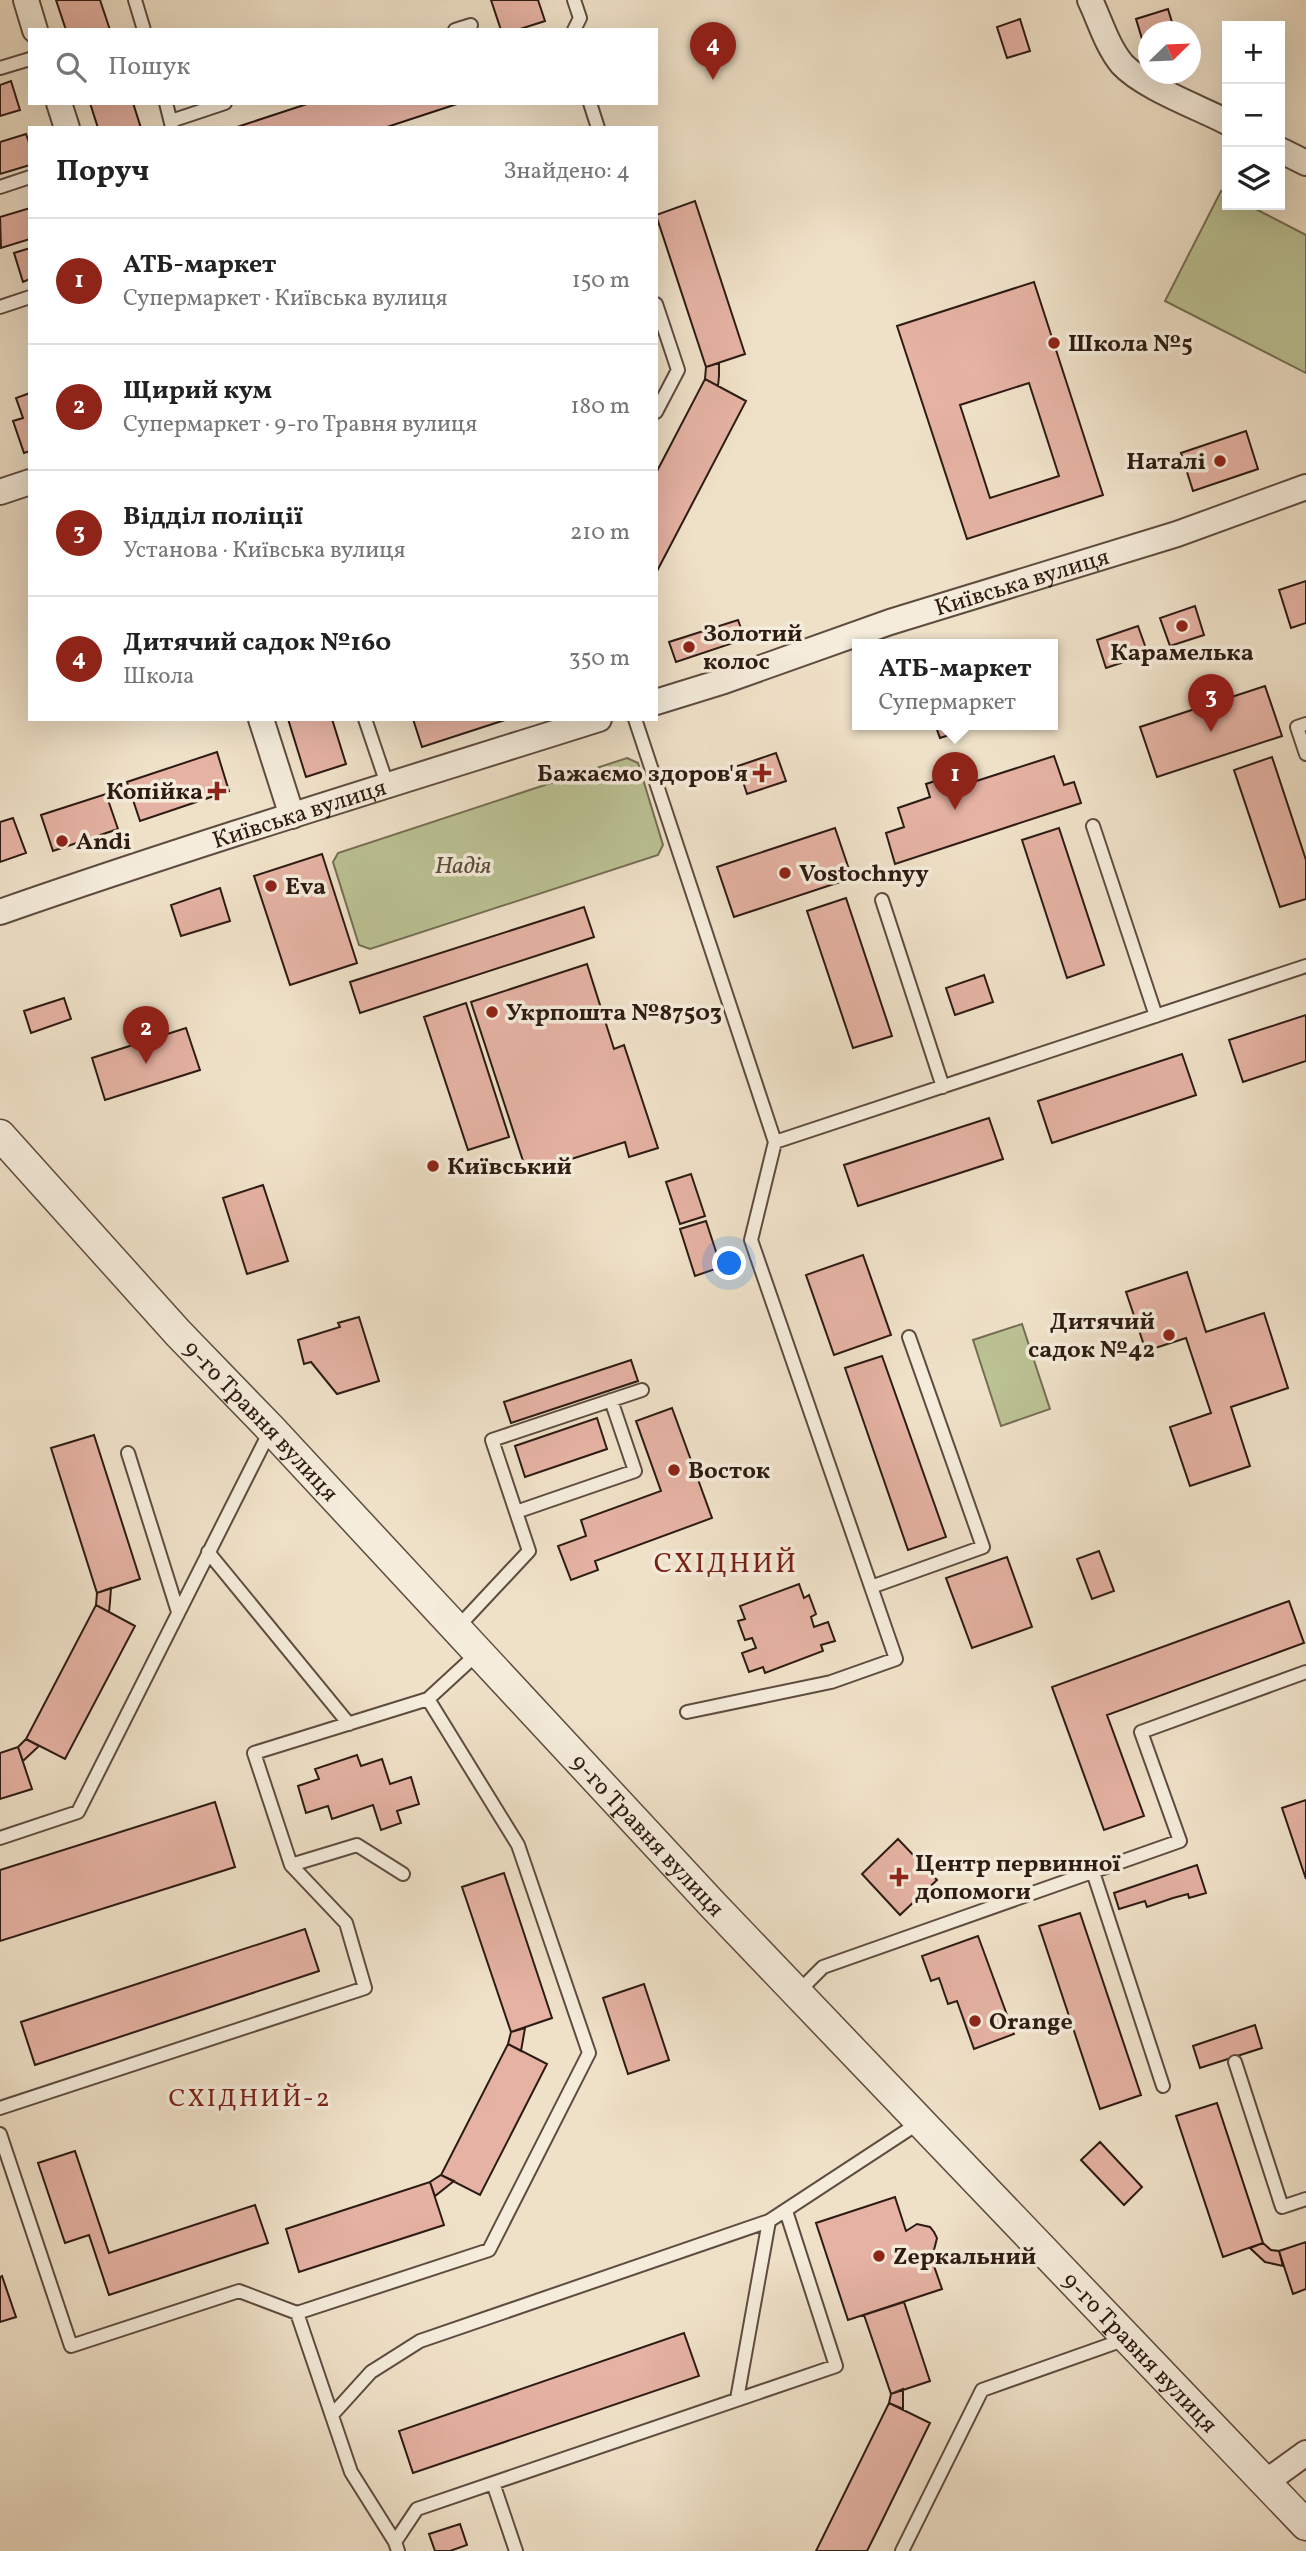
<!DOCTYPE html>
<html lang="uk">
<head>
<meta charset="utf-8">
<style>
	:root { --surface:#fff; --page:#f6f6f6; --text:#222; --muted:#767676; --line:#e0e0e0; --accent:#8f2418 }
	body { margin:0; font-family:Vollkorn,serif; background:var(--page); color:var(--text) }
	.controls { position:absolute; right:21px; top:21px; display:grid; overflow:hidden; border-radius:0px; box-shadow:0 7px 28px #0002 }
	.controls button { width:63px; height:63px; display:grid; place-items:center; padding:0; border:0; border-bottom:2px solid var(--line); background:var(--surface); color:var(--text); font:35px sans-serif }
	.compass { position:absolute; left:1138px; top:21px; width:63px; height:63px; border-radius:50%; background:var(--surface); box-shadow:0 7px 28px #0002; rotate:67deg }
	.you { position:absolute; left:730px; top:1264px; width:24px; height:24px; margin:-18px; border:5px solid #fff; border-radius:50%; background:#1a73e8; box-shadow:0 0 0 10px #1a73e833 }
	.badge { display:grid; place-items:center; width:46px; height:46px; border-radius:50%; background:var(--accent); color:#fff; font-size:23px; font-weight:700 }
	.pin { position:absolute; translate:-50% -58px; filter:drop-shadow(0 2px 4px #0008) }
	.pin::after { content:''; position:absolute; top:37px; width:24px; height:21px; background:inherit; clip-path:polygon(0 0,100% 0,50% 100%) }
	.popup { position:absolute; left:852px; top:639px; width:206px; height:91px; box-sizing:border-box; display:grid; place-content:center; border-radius:0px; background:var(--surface); filter:drop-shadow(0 2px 5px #0005); font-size:23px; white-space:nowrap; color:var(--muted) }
	.popup b { font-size:26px; color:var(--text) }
	.popup::after { content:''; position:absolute; left:50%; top:100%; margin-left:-14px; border:14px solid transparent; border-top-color:var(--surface) }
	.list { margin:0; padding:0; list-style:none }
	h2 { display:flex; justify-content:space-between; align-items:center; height:91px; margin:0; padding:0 28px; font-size:30px }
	h2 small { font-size:23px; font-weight:400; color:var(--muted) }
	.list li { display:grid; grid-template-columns:46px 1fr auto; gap:21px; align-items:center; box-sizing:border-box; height:126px; padding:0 28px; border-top:2px solid var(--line) }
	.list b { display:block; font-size:26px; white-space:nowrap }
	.list p { margin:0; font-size:23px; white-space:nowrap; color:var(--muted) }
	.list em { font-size:23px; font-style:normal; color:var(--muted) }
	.icon { flex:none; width:38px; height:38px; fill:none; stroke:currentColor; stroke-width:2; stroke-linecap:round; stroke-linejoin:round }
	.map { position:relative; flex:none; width:1306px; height:2551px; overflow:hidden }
	.search { position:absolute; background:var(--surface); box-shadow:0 7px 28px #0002; left:28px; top:28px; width:630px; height:77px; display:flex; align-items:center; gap:18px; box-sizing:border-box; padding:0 24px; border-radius:0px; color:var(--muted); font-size:26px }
	.panel { position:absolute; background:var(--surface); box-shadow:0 7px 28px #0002; left:28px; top:126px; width:630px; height:595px; border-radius:0px }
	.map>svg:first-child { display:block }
	.green { fill:#bbc294; stroke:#746e54; stroke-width:2 }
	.building { fill:#e5b2a3; stroke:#2d1b13; stroke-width:2; fill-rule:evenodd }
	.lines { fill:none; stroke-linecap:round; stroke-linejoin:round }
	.service-casing { stroke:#5e4c40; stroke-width:16 }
	.minor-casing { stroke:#5e4c40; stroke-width:28 }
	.tertiary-casing { stroke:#5e4c40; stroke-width:33 }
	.service { stroke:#f5ecdb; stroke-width:12 }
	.minor { stroke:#f5ecdb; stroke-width:24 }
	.tertiary { stroke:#f5ecdb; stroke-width:30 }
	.poi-dot { fill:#8f2418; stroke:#f5ecdb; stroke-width:2.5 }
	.labels { text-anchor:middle; stroke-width:7; stroke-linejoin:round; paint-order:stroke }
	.poi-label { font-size:24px; font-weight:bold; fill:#2d1b13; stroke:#f5ecdb; text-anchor:start }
	.street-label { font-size:24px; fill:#2d1b13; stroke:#f5ecdb }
	.park-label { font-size:24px; font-style:italic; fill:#584d3a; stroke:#f5ecdb }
	.neighbourhood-label { font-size:26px; letter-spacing:2px; fill:#7a1f14; stroke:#f5ecdb }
	.quarter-label { font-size:28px; letter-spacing:2px; fill:#7a1f14; stroke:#f5ecdb }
</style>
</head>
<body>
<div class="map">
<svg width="1306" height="2551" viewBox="0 0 1306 2551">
	<rect width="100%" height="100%" fill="#efe1c8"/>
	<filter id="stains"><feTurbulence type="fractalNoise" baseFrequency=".00286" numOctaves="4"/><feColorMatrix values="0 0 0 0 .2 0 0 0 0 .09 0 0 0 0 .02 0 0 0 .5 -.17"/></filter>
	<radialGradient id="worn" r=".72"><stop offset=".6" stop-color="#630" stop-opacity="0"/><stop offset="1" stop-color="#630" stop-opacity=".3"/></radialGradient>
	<!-- green -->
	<path class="green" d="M 1221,191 L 1227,194 L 1227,205 L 1248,205 L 1306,235 L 1306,373 L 1165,301 Z
		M 627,758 L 638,763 L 663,845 L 658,855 L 370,949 L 359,945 L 333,862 L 338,853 Z
		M 1022,1324 L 1050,1409 L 1001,1426 L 973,1340 Z"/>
	<!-- building -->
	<path class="building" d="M 56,0 L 100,0 L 110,30 L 66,30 Z
		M 491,0 L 538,0 L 545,21 L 517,30 L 501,30 Z
		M 1168,9 L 1175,32 L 1148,32 L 1148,52 L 1146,52 L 1136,19 Z
		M 1020,19 L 1030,51 L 1007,58 L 997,27 Z
		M 11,81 L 20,110 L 0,116 L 0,85 Z
		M 90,103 L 133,103 L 141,128 L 98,128 Z
		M 460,103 L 384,128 L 234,128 L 310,103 Z
		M 26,134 L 30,145 L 30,165 L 0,174 L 0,142 Z
		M 695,201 L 745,354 L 706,367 L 656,215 Z
		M 30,208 L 30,239 L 1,248 L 0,217 Z
		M 30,248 L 30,279 L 23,282 L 14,253 Z
		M 1034,282 L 1103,495 L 967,539 L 897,326 ZM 1029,383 L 1059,476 L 990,498 L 960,405 Z
		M 719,363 L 719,376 L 718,386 L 705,379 L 706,367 Z
		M 705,379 L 746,401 L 656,573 L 656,473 Z
		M 30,393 L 30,451 L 24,453 L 13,421 L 23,418 L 16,398 Z
		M 1246,431 L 1258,469 L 1193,491 L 1181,453 Z
		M 1306,581 L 1306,623 L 1291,628 L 1279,590 Z
		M 1195,606 L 1204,635 L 1170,646 L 1160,618 Z
		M 738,620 L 745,639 L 676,662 L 669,642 Z
		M 1138,626 L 1148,654 L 1106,668 L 1097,640 Z
		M 1265,686 L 1282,736 L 1157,777 L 1140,727 Z
		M 288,719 L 332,719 L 346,764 L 306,777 Z
		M 413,719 L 508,719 L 422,747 Z
		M 935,724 L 983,724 L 940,738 Z
		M 217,752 L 229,791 L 140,821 L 127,782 Z
		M 776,753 L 786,781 L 747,794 L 738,766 Z
		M 1054,756 L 1064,785 L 1074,782 L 1081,803 L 895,864 L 886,833 L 904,827 L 898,808 L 930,797 L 926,784 L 960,773 L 964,785 Z
		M 1272,757 L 1306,860 L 1306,899 L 1280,907 L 1234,770 Z
		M 106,794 L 118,829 L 53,851 L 41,815 Z
		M 13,818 L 26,853 L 0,862 L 0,822 Z
		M 835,828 L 852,878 L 734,917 L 717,867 Z
		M 1059,828 L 1104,965 L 1067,978 L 1022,840 Z
		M 322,854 L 357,963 L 290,985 L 254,876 Z
		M 220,888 L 230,921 L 181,936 L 171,905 Z
		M 846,898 L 892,1036 L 853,1048 L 807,911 Z
		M 584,907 L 594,937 L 360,1013 L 350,982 Z
		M 587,964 L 614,1049 L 624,1045 L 658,1148 L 629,1157 L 625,1142 L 527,1173 L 471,1002 Z
		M 984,975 L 993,1002 L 955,1015 L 946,988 Z
		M 64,998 L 71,1019 L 31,1033 L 24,1011 Z
		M 466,1003 L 509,1137 L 468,1150 L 424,1017 Z
		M 1306,1015 L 1306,1061 L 1243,1082 L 1229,1040 Z
		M 186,1028 L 200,1070 L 105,1100 L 92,1058 Z
		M 1182,1054 L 1196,1095 L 1052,1143 L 1038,1101 Z
		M 989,1118 L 1003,1159 L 858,1206 L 844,1165 Z
		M 691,1174 L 705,1216 L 680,1224 L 666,1182 Z
		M 263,1185 L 288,1261 L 247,1274 L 223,1198 Z
		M 706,1221 L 721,1267 L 695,1276 L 680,1229 Z
		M 863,1255 L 891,1335 L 834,1355 L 806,1275 Z
		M 1187,1272 L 1206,1332 L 1264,1313 L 1288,1388 L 1231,1407 L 1250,1466 L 1190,1486 L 1170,1427 L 1211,1413 L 1186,1338 L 1146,1351 L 1126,1292 Z
		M 359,1317 L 379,1381 L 337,1394 L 311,1362 L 304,1364 L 298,1340 L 340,1327 L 338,1323 Z
		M 882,1356 L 946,1537 L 908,1550 L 845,1368 Z
		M 631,1360 L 638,1381 L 511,1423 L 504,1402 Z
		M 672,1408 L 712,1518 L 595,1561 L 598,1570 L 571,1580 L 558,1546 L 586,1536 L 581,1520 L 661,1491 L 636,1421 Z
		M 597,1418 L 607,1449 L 525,1477 L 515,1446 Z
		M 94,1435 L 140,1579 L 97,1593 L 51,1448 Z
		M 1099,1551 L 1114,1591 L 1092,1599 L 1077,1559 Z
		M 1007,1557 L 1032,1627 L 972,1648 L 946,1578 Z
		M 799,1584 L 804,1598 L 809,1595 L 816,1614 L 811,1617 L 814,1627 L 828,1622 L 835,1641 L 821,1645 L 823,1651 L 765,1673 L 763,1667 L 749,1672 L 742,1653 L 756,1648 L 752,1638 L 745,1640 L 738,1621 L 745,1619 L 740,1606 Z
		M 111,1588 L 110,1602 L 109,1612 L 96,1605 L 97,1593 Z
		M 1289,1601 L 1304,1643 L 1107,1715 L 1144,1816 L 1104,1830 L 1052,1687 Z
		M 96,1605 L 135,1626 L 65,1759 L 26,1739 Z
		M 26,1739 L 39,1746 L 23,1761 L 18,1747 Z
		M 18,1747 L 32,1789 L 0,1799 L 0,1753 Z
		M 357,1755 L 361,1766 L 382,1759 L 390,1784 L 411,1777 L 419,1804 L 397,1811 L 401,1823 L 381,1830 L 373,1805 L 332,1819 L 328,1806 L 306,1813 L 298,1786 L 319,1779 L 315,1769 Z
		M 1306,1800 L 1306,1879 L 1282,1808 Z
		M 215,1802 L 235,1867 L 0,1941 L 0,1870 Z
		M 898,1839 L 937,1880 L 900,1915 L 862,1874 Z
		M 1197,1865 L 1206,1893 L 1189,1898 L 1188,1894 L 1173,1898 L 1147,1907 L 1145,1901 L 1119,1909 L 1114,1893 Z
		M 504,1873 L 552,2018 L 511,2032 L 462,1887 Z
		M 1080,1913 L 1141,2095 L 1100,2109 L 1039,1926 Z
		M 305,1929 L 319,1971 L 35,2065 L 21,2022 Z
		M 978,1936 L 1014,2034 L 974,2049 L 957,2001 L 948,2004 L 939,1978 L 931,1981 L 922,1956 Z
		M 644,1984 L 669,2060 L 628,2074 L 603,1998 Z
		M 1255,2025 L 1262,2048 L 1200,2068 L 1193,2046 Z
		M 525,2028 L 521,2051 L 508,2044 L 511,2032 Z
		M 508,2044 L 547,2064 L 480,2195 L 441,2175 Z
		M 1217,2103 L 1263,2243 L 1223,2257 L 1176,2116 Z
		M 1100,2142 L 1142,2187 L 1124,2205 L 1081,2160 Z
		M 75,2151 L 109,2253 L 255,2205 L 268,2243 L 109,2295 L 89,2235 L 65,2243 L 38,2163 Z
		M 441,2175 L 454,2181 L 435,2196 L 430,2182 Z
		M 430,2182 L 444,2225 L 299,2272 L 286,2229 Z
		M 895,2197 L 906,2231 L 917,2224 L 930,2227 L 934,2232 L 937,2238 L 934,2250 L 941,2255 L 934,2266 L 942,2289 L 848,2320 L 816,2223 Z
		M 1306,2242 L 1306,2289 L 1293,2294 L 1279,2251 Z
		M 1263,2243 L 1271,2250 L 1279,2251 L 1283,2266 L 1265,2262 L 1250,2248 Z
		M 2,2276 L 16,2317 L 0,2322 L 0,2277 Z
		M 904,2302 L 930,2381 L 891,2394 L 864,2315 Z
		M 684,2333 L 699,2376 L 413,2473 L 399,2431 Z
		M 903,2389 L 903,2409 L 889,2403 L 891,2394 Z
		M 889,2403 L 930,2423 L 880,2525 L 867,2551 L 816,2551 Z
		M 460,2524 L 467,2545 L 450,2551 L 435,2551 L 429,2534 Z"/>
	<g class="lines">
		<!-- service casing -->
		<g class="service-casing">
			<path id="service" d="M 135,0 L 144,30
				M 455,30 L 471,25
				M 574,30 L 580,18 L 574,0
				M 0,68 L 30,59
				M 166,103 L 172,127
				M 590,103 L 598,128
				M 171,121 L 225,103
				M 0,187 L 30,177
				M 656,304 L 678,370 L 656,412
				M 0,307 L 30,297
				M 365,719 L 387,784
				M 635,719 L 775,1142 L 751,1240 L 896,1659 L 831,1682 L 687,1712
				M 1306,724 L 1297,727 L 1306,754
				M 1093,826 L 1156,1016
				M 882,900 L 943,1087
				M 775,1142 L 1306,966
				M 128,1453 L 178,1612
				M 516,1512 L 635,1471 L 611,1400
				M 208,1552 L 349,1724
				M 871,1587 L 983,1547 L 909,1337
				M 456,1629 L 529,1551 L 492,1440 L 642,1390
				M 0,1838 L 78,1812 L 271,1429
				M 291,1865 L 357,1845 L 403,1874
				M 1093,1872 L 1163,2086
				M 797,1993 L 823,1967 L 1180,1841 L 1141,1732 L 1306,1672
				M 1235,2062 L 1282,2207 L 1306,2199
				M 0,2108 L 365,1988 L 346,1923 L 291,1865 L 254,1753 L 428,1699 L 478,1653
				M 0,2134 L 71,2346 L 239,2291 L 297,2313 L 489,2250 L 589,2053 L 518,1845 L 428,1699
				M 297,2313 L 351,2472 L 395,2542 L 398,2551
				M 737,2399 L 769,2221
				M 332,2415 L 371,2372 L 420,2341 L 769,2221 L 920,2122
				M 493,2483 L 516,2551
				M 395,2542 L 417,2509 L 836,2366 L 786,2211
				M 902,2551 L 982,2390 L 1126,2339"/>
		</g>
		<!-- minor casing -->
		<g class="minor-casing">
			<g id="minor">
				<path d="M 26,0 L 35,30"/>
				<path d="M 1090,0 C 1100,21 1107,46 1122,64 C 1143,87 1198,107 1227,122"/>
				<path d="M 59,103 L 67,128"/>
				<path d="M 1280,150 L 1306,163"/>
				<path d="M 0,492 L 30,482"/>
				<path id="s1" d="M 656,702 L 724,681 L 890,622 L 1177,534 L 1306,487"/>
				<path d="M 261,719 L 292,816"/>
				<path id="s2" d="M 0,912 C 198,843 399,782 599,719"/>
				<path d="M 1266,2482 L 1306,2453"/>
			</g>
		</g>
		<!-- tertiary casing -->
		<g class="tertiary-casing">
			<g id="tertiary">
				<path id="s3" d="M 0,1135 L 178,1333 L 271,1429 L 713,1905 L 1306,2525"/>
			</g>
		</g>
		<!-- service -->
		<use href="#service" class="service"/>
		<!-- minor -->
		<use href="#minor" class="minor"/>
		<!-- tertiary -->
		<use href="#tertiary" class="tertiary"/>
	</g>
	<!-- markers -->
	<g class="poi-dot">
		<circle cx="1054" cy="343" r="7"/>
		<circle cx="1220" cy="461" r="7"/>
		<circle cx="1182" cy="626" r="7"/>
		<circle cx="689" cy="647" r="7"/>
		<path d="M758.5 762.5h7v7h7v7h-7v7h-7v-7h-7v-7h7z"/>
		<path d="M213.5 780.5h7v7h7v7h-7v7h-7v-7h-7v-7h7z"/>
		<circle cx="62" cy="841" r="7"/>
		<circle cx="785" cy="873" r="7"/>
		<circle cx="271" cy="886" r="7"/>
		<circle cx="492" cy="1012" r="7"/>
		<circle cx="433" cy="1166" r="7"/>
		<circle cx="1169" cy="1335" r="7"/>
		<circle cx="674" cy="1470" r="7"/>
		<path d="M895.5 1866.5h7v7h7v7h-7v7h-7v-7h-7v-7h7z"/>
		<circle cx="975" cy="2021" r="7"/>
		<circle cx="879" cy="2256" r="7"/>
	</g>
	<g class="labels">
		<!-- poi labels -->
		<g class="poi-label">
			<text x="1068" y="351">Школа №5</text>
			<text x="1206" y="469" text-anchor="end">Наталі</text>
			<text x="703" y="641">Золотий<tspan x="703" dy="28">колос</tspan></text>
			<text x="1182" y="660" text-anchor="middle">Карамелька</text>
			<text x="748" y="781" text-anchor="end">Бажаємо здоров'я</text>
			<text x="203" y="799" text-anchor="end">Копійка</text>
			<text x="76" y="849">Andi</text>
			<text x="799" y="881">Vostochnyy</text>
			<text x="285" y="894">Eva</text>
			<text x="506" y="1020">Укрпошта №87503</text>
			<text x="447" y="1174">Київський</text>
			<text x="1155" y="1329" text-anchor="end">Дитячий<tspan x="1155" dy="28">садок №42</tspan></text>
			<text x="688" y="1478">Восток</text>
			<text x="915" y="1871">Центр первинної<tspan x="915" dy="28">допомоги</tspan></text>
			<text x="989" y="2029">Orange</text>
			<text x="893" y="2264">Zеркальний</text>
		</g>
		<!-- street labels -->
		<g class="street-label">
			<text dy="8" stroke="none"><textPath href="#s1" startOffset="385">Київська вулиця</textPath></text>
			<text dy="8" stroke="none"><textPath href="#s2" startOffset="315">Київська вулиця</textPath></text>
			<text dy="8" stroke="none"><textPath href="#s3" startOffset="387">9-го Травня вулиця</textPath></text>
			<text dy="8" stroke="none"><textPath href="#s3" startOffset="954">9-го Травня вулиця</textPath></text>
			<text dy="8" stroke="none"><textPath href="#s3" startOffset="1668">9-го Травня вулиця</textPath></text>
		</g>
		<!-- park labels -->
		<g class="park-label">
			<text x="463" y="873">Надія</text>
		</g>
		<!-- neighbourhood labels -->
		<g class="neighbourhood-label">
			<text x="250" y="2106">СХІДНИЙ-2</text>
		</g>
		<!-- quarter labels -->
		<g class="quarter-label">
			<text x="726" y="1572">СХІДНИЙ</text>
		</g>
	</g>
	<rect width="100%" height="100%" filter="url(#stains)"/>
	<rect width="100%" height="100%" fill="url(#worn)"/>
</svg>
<div class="controls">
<button>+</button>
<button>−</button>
<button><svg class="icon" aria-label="layers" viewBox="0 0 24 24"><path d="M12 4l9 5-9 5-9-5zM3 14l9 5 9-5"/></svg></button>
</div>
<svg class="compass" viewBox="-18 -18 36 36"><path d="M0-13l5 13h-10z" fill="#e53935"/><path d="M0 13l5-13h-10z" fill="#767676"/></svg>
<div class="you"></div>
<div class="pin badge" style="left:955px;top:810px">1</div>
<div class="popup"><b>АТБ-маркет</b>Супермаркет</div>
<div class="pin badge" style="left:146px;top:1064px">2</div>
<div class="pin badge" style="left:1211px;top:732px">3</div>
<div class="pin badge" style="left:713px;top:80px">4</div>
<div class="search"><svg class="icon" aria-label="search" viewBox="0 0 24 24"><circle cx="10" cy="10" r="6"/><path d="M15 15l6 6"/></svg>Пошук</div>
<section class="panel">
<h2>Поруч<small>Знайдено: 4</small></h2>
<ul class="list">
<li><span class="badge">1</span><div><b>АТБ-маркет</b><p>Супермаркет · Київська вулиця</p></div><em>150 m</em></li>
<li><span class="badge">2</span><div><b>Щирий кум</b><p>Супермаркет · 9-го Травня вулиця</p></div><em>180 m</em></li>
<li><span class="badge">3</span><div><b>Відділ поліції</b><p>Установа · Київська вулиця</p></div><em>210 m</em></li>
<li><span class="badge">4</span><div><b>Дитячий садок №160</b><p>Школа</p></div><em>350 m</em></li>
</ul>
</section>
</div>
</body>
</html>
